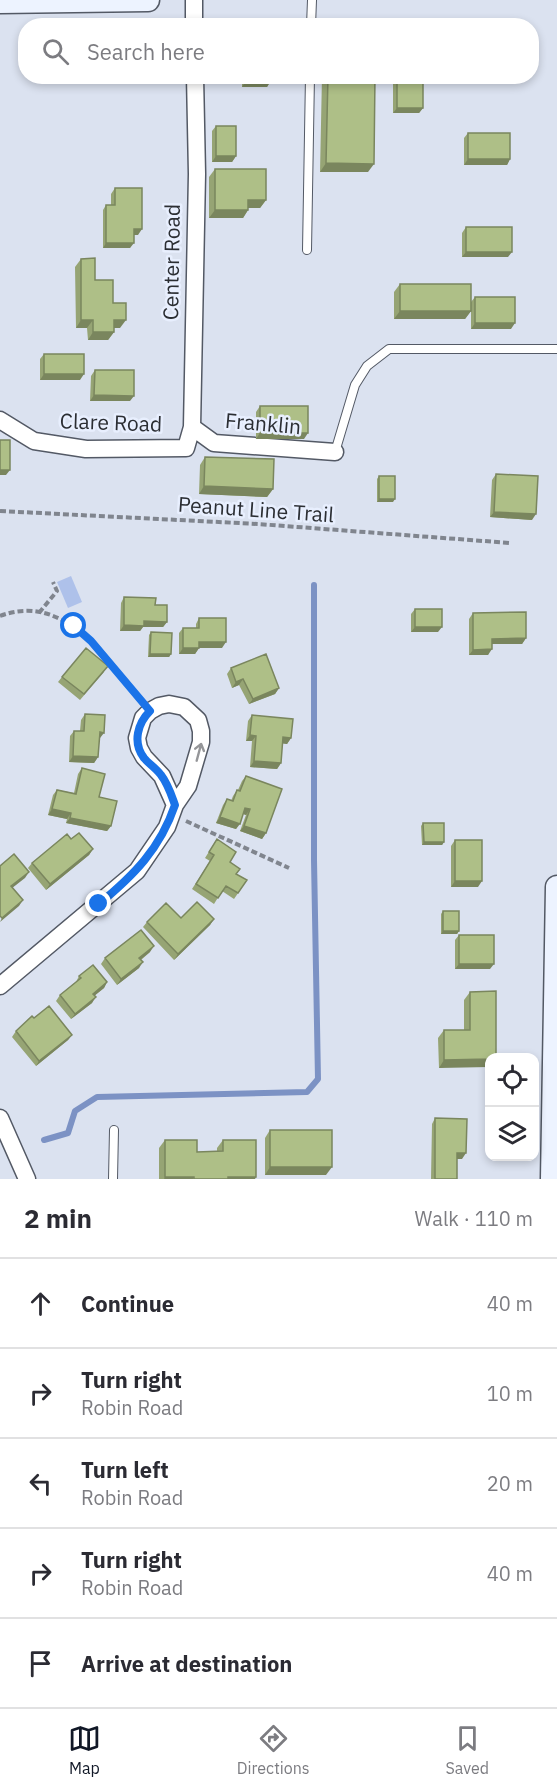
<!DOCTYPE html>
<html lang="en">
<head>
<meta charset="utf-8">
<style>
	:root { --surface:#fff; --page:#f7f7f7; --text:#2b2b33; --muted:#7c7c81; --line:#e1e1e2; --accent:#111827 }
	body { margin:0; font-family:"IBM Plex Sans",sans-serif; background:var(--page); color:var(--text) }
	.controls { position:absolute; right:18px; bottom:18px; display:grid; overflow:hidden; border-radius:12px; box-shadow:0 3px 9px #0003 }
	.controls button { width:54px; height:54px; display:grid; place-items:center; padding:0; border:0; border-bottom:2px solid var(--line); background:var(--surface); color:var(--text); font:30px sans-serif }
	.stop { position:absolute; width:18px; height:18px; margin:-14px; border:4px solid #1a73e8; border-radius:50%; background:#fff }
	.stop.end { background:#1a73e8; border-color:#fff; box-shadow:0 2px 6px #0008 }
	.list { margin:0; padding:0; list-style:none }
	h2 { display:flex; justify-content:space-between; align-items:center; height:78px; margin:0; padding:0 24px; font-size:26px }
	h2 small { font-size:20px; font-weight:400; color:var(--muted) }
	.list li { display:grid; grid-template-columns:39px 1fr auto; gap:18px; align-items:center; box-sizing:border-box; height:90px; padding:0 24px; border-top:2px solid var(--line) }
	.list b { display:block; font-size:22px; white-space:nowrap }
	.list p { margin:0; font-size:20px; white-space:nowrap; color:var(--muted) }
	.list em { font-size:20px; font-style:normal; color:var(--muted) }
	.icon { flex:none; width:33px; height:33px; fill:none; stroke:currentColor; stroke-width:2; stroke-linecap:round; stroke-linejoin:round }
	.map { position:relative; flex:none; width:557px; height:1179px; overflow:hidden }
	.search { position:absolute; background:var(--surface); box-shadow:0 3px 9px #0003; left:18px; right:18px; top:18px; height:66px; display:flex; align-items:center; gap:15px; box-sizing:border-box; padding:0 21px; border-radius:24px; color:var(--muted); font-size:22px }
	.sheet { height:528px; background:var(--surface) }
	nav { display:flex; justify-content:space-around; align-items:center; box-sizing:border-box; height:84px; border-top:2px solid var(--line); background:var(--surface); font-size:16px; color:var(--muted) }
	nav a { display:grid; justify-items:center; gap:3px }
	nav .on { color:var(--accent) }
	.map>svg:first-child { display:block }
	.green { fill:#aec1ea }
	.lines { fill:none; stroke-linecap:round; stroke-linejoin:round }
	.stream { stroke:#7c92c4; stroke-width:6 }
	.lane-casing { stroke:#535965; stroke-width:10 }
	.street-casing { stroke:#535965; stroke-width:19 }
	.secondary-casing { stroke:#535965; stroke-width:25 }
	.path { stroke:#80858e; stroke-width:4; stroke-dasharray:6 3; stroke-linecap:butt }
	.lane { stroke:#fff; stroke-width:8 }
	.street { stroke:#fff; stroke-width:16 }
	.secondary { stroke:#edf3ff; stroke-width:22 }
	.wall { fill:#96a474 }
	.shaded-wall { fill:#7a865e }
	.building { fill:#aebf87; stroke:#7a865e; stroke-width:1.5 }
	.oneway { stroke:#959699 }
	.route { stroke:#1a73e8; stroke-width:8 }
	.labels { text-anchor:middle; stroke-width:5; stroke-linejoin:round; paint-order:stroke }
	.street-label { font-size:21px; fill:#2b2e33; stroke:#e8effe }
</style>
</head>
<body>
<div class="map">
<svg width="557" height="1179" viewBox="0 0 557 1179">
	<rect width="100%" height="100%" fill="#dbe2f0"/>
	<!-- green -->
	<path class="green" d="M 71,576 L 82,602 L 68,608 L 57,582 Z"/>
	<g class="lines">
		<!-- stream -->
		<path class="stream" d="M 44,1140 L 68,1133 L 75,1111 L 97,1097 L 307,1092 L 318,1079 L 314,860 L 314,585"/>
		<!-- lane casing -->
		<g class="lane-casing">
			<path id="lane" d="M 311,26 L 312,0
				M 307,250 L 310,76
				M 335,452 L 355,385 L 367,366 L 389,349 L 557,349
				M 113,1179 L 114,1130"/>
		</g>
		<!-- street casing -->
		<g class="street-casing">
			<path id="street" d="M 194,0 L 194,26
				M 0,420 L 34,441 L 86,449 L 186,448 L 192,427 L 197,174 L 195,76
				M 192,427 L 214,443 L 335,452
				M 0,986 L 137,871 L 167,827 L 175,805 L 188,786 L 201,742 L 201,731 L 198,720 L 184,707 L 169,704 L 159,706 L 150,711 L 143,718 L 137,738 L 139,748 L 144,757 L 162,776 L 175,805
				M 0,1118 L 27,1179"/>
		</g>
		<!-- secondary casing -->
		<g class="secondary-casing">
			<path id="secondary" d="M 0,2 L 148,0
				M 552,1179 L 557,887"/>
		</g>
		<!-- path -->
		<path class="path" d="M 0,511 L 258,524 L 510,543
			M 39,613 L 57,591 L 53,582
			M 0,616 C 64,592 105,657 140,699
			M 186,821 L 289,868"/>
		<!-- lane -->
		<use href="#lane" class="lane"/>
		<!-- street -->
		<use href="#street" class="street"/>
		<!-- secondary -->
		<use href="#secondary" class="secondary"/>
	</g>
	<!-- wall -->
	<path class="wall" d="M 213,76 L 273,76 L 267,87 L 242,87 L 242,77 Z
		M 322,76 L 375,76 L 368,172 L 320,172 Z
		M 385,76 L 423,76 L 423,108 L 419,113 L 393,113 L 393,82 L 385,82 Z
		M 216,126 L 236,156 L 232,162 L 212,162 L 212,131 Z
		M 468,133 L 510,159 L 507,165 L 464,165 L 464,138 Z
		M 215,169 L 266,200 L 260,208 L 248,208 L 248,210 L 243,218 L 209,218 L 209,177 Z
		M 115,188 L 138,235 L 134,235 L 130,248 L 103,248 L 103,210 L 106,205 L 111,205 L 111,194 Z
		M 466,227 L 508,257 L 462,257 L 462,233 Z
		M 81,259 L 95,280 L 113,303 L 120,328 L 114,328 L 114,332 L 108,340 L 88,340 L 87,328 L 76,328 L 75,267 Z
		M 400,284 L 471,302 L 475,297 L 511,329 L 471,329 L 471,311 L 465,319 L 394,319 L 394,292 Z
		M 44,354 L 80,380 L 40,380 L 40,359 Z
		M 95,370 L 130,401 L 90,401 L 91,376 Z
		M 260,406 L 304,439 L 256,439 L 256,412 Z
		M 205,457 L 273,489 L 267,497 L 199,494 L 200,465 Z
		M 496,474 L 532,520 L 490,517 L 492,480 Z
		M 379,476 L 393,502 L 377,502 L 377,479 Z
		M 124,597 L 155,605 L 167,622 L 163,627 L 143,627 L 140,631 L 120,631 L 121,603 Z
		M 415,609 L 438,632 L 411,632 L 411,614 Z
		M 473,613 L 526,638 L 522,644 L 492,644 L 488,655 L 469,655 L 469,619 Z
		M 199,618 L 222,648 L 199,648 L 195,654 L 179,654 L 179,633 L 183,628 L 196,628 L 196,624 Z
		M 151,632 L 171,654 L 169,657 L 148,657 L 149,635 Z
		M 231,668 L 279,688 L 275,694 L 249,704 L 239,685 L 232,688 L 227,674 Z
		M 104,672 L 80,700 L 58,682 L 62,677 Z
		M 85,714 L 100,738 L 99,738 L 98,757 L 94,763 L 69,762 L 70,736 L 74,731 L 80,731 L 81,720 Z
		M 252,715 L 291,738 L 287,744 L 282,743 L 281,763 L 277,769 L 250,767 L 252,741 L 246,741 L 248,721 Z
		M 82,768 L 99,797 L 111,826 L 107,831 L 66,823 L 67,819 L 48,815 L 53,795 L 57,790 L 74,793 L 78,774 Z
		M 246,776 L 266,833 L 262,839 L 240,831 L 246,815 L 243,814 L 236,829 L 216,823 L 223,805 L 227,799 L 231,801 L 233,796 L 237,790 L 238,790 L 242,781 Z
		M 423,823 L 444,842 L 442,845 L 422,845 L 421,826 Z
		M 71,839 L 93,849 L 89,855 L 46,890 L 28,868 L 32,863 Z
		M 217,839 L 236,874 L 247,880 L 234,899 L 222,891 L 214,904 L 192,889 L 210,861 L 205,858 Z
		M 455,840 L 478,887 L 451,887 L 451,846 Z
		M 443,911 L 459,931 L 457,934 L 441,934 L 441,914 Z
		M 181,918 L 214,919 L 210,925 L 174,960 L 143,927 L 147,922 Z
		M 459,935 L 490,969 L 455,969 L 455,940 Z
		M 150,952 L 141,960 L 139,968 L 117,985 L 101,964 L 105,958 Z
		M 79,976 L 107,982 L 104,988 L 94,996 L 92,1003 L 71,1019 L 56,1001 L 60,995 L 76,982 Z
		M 470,992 L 496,1058 L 439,1068 L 438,1038 L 444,1030 L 464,1030 L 464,1000 Z
		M 34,1018 L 72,1035 L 68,1040 L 36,1066 L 12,1037 L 16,1031 Z
		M 435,1118 L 462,1159 L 457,1159 L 457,1179 L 431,1179 L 432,1124 Z
		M 270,1130 L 326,1175 L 265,1175 L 265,1138 Z
		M 165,1140 L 197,1152 L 217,1151 L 217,1148 L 223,1140 L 255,1179 L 159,1179 L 159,1148 Z"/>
	<!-- shaded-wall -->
	<path class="shaded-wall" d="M 388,76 L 397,76 L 393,82 L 385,82 Z
		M 247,79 L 272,79 L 267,87 L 242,87 Z
		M 397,108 L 423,108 L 419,113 L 393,113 Z
		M 216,156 L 236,156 L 232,162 L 212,162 Z
		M 468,159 L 510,159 L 507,165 L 464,165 Z
		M 326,163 L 374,164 L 368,172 L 320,172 Z
		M 248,200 L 266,200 L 260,208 L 243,208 Z
		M 215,210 L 248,210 L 243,218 L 209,218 Z
		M 134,229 L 142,229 L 138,235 L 130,235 Z
		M 106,243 L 134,243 L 130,248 L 103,248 Z
		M 466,252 L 512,252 L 508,257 L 462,257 Z
		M 400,311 L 471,311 L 465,319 L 394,319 Z
		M 81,320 L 93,320 L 87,328 L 76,328 Z
		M 114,320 L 126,320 L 120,328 L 108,328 Z
		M 475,323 L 515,323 L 511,329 L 471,329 Z
		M 93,332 L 114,332 L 108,340 L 88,340 Z
		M 44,374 L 84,374 L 80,380 L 40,380 Z
		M 94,395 L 134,396 L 130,401 L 90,401 Z
		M 260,433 L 308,433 L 304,439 L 256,439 Z
		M 0,470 L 10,470 L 6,475 L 0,475 Z
		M 204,486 L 273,489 L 267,497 L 199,494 Z
		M 379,499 L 395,499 L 393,502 L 377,502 Z
		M 494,512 L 536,514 L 532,520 L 490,517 Z
		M 144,621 L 167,622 L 163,627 L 143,627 L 140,631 L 120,631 L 124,625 Z
		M 415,627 L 442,627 L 438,632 L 411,632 Z
		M 526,638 L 522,644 L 488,644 L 492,639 Z
		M 199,642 L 226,642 L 222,648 L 195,648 Z
		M 183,648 L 199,648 L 195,654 L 179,654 Z
		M 492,649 L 488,655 L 469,655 L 473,650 Z
		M 150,654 L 171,654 L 169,657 L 148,657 Z
		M 243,679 L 239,685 L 232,688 L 236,682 Z
		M 279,688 L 275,694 L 249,704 L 253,699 Z
		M 100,732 L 104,733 L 100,738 L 96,738 Z
		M 250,735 L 256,736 L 252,741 L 246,741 Z
		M 283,737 L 291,738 L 287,744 L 279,743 Z
		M 73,756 L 98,757 L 94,763 L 69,762 Z
		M 254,761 L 281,763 L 277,769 L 250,767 Z
		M 245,808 L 250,809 L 246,815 L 241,813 Z
		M 52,809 L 71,813 L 67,819 L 48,815 Z
		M 220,817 L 240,824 L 236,829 L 216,823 Z
		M 70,818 L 111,826 L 107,831 L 66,823 Z
		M 244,826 L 266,833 L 262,839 L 240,831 Z
		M 424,842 L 444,842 L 442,845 L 422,845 Z
		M 93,849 L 89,855 L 46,890 L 50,884 Z
		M 29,872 L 25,878 L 7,892 L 11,886 Z
		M 455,881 L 482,881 L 478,887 L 451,887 Z
		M 23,900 L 19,906 L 0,922 L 2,918 Z
		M 214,919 L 210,925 L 174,960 L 178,954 Z
		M 443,931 L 459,931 L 457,934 L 441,934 Z
		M 154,946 L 150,952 L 135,964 L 139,958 Z
		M 143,962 L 139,968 L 117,985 L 121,979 Z
		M 459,964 L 494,964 L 490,969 L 455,969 Z
		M 107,982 L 104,988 L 89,1000 L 93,994 Z
		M 96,997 L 92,1003 L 71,1019 L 75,1014 Z
		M 72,1035 L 68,1040 L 36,1066 L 39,1061 Z
		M 489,1059 L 489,1067 L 439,1068 L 444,1060 Z
		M 457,1153 L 466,1153 L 462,1159 L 453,1159 Z
		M 270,1167 L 332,1167 L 326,1175 L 265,1175 Z
		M 165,1177 L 194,1177 L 193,1179 L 164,1179 Z
		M 228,1177 L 256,1177 L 255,1179 L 227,1179 Z"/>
	<!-- building -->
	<path class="building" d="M 247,76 L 273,76 L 272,79 L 247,79 Z
		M 328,76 L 375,76 L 374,164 L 326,163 Z
		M 397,76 L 423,76 L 423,108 L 397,108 Z
		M 216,126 L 236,126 L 236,156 L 216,156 Z
		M 468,133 L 510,133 L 510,159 L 468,159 Z
		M 215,169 L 266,169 L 266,200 L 248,200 L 248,210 L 215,210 Z
		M 115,188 L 142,188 L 142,229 L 134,229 L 134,243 L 106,243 L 106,205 L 115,205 Z
		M 466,227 L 512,227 L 512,252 L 466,252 Z
		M 95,258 L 95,280 L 113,280 L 113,303 L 126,303 L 126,320 L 114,320 L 114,332 L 93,332 L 93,320 L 81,320 L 81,259 Z
		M 400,284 L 471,284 L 471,311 L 400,311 Z
		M 475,297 L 515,297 L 515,323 L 475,323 Z
		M 44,354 L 84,354 L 84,374 L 44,374 Z
		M 95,370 L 134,370 L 134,396 L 94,395 Z
		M 260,406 L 308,406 L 308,433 L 260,433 Z
		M 0,440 L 10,440 L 10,470 L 0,470 Z
		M 205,457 L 274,459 L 273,489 L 204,486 Z
		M 496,474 L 538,476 L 536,514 L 494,512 Z
		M 379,476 L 395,476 L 395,499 L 379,499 Z
		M 124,597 L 156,598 L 155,605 L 167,605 L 167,622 L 144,621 L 144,626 L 124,625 Z
		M 415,609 L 442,609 L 442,627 L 415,627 Z
		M 526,612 L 526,638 L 492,639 L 492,649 L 473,650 L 473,613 Z
		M 199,618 L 226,618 L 226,642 L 199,642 L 199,648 L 183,648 L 183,628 L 199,628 Z
		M 151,632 L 172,633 L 171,654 L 150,654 Z
		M 86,648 L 108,666 L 84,694 L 62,677 Z
		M 266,654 L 279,688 L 253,699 L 243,679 L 236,682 L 231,668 Z
		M 85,714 L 105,715 L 104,733 L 100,732 L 98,757 L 73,756 L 74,731 L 84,731 Z
		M 252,715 L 293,719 L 291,738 L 283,737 L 281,763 L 254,761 L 256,736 L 250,735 Z
		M 82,768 L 105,774 L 99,797 L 117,801 L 111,826 L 70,818 L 71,813 L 52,809 L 57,790 L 76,794 Z
		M 246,776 L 282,789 L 266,833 L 244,826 L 250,809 L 245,808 L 240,824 L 220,817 L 227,799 L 233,801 L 237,790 L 240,791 Z
		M 423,823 L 444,823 L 444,842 L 424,842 Z
		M 79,833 L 93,849 L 50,884 L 32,863 L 67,834 L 71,839 Z
		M 217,839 L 236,852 L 230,862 L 240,869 L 236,874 L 247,880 L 238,893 L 226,886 L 218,898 L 196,884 L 214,855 L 209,852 Z
		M 455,840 L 482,840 L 482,881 L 455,881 Z
		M 14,854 L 29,872 L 11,886 L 23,900 L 2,918 L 0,916 L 0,866 Z
		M 197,902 L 214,919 L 178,954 L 147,922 L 166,903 L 181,918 Z
		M 443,911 L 459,911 L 459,931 L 443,931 Z
		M 141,930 L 154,946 L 139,958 L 143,962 L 121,979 L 105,958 Z
		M 459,935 L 494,935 L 494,964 L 459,964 Z
		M 93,965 L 107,982 L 93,994 L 96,997 L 75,1014 L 60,995 L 81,978 L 79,976 Z
		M 496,991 L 496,1058 L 489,1058 L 489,1059 L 444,1060 L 444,1030 L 470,1030 L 470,992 Z
		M 49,1006 L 72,1035 L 39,1061 L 16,1031 L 32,1016 L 34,1018 Z
		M 435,1118 L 467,1119 L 466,1153 L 457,1153 L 457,1179 L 435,1179 Z
		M 270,1130 L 332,1130 L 332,1167 L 270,1167 Z
		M 165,1140 L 197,1140 L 197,1152 L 223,1151 L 223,1140 L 256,1140 L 256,1177 L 228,1177 L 228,1179 L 194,1179 L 194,1177 L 165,1177 Z"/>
	<!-- one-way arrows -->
	<defs><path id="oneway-shaft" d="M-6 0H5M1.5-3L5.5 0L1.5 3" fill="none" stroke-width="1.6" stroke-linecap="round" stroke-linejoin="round" transform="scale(1.5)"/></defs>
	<use class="oneway" href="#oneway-shaft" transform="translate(199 752) rotate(-75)"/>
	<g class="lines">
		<!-- route -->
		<path class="route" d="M 74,626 L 91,641 L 150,711 C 138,723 132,742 144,758 C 149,764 156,768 161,775 C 168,784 171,794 175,805 C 160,849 134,875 99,904"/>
	</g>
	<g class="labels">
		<!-- street labels -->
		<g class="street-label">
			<text transform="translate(172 262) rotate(-89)" y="7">Center Road</text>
			<text transform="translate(111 423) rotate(2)" y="7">Clare Road</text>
			<text transform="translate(263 424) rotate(5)" y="7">Franklin</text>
			<text transform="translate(256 510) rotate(4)" y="7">Peanut Line Trail</text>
		</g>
	</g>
</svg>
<div class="controls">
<button><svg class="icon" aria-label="locate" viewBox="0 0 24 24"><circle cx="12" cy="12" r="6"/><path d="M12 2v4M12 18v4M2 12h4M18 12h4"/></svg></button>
<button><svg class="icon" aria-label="layers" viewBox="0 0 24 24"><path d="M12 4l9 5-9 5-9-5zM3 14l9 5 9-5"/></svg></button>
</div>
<div class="stop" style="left:74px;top:626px"></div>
<div class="stop end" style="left:99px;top:904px"></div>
<div class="search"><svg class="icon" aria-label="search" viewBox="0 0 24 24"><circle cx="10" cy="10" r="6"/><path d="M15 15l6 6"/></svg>Search here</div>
</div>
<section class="sheet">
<h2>2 min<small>Walk · 110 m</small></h2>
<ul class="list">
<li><svg class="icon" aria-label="ahead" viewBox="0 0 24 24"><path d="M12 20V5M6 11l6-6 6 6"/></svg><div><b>Continue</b></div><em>40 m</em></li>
<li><svg class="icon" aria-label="right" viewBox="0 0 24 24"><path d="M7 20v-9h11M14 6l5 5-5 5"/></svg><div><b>Turn right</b><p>Robin Road</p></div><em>10 m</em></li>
<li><svg class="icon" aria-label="left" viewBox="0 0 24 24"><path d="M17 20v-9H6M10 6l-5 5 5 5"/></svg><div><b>Turn left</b><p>Robin Road</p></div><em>20 m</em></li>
<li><svg class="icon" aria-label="right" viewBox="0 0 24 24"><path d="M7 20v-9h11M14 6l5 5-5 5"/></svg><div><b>Turn right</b><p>Robin Road</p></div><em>40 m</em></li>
<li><svg class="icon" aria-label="arrive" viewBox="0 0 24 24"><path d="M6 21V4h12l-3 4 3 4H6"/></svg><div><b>Arrive at destination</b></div></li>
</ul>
</section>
<nav>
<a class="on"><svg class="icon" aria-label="map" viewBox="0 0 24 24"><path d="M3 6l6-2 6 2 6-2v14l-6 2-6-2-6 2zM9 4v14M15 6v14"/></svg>Map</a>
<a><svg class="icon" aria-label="directions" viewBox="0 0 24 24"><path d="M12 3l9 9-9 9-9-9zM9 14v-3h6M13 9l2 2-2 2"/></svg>Directions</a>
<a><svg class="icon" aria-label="saved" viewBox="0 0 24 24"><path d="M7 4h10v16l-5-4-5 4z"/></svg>Saved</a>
</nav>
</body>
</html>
